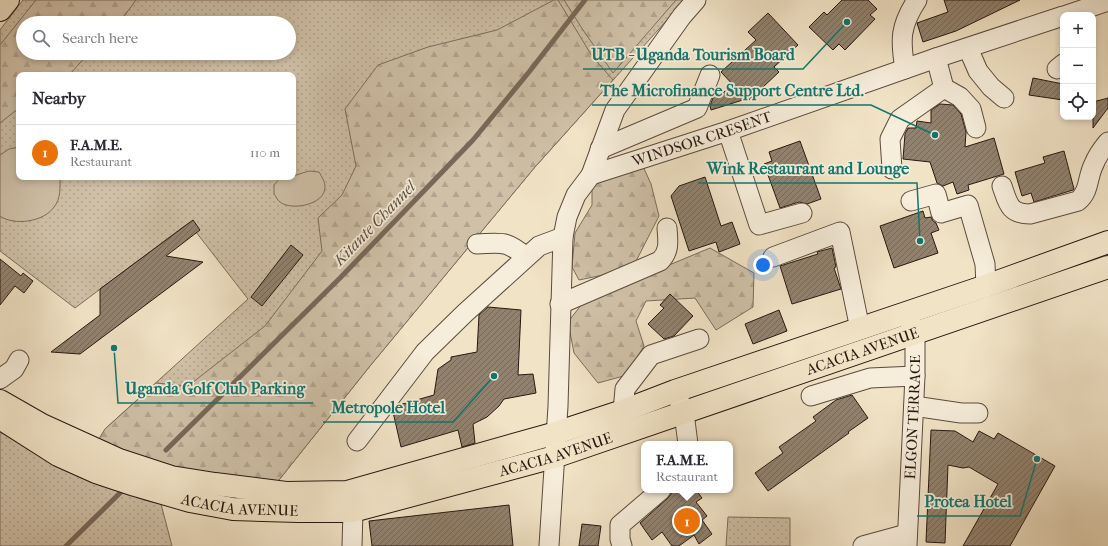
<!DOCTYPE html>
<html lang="en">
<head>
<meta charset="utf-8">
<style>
	:root { --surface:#fff; --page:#f2f2f3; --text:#2b2b33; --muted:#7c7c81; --line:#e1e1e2; --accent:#d93025 }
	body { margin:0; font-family:"IM FELL French Canon",serif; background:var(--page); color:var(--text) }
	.controls { position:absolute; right:12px; top:12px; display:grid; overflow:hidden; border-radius:8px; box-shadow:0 2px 6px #0003 }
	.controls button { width:36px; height:36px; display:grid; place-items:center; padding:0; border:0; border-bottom:1px solid var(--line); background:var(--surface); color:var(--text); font:20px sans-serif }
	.you { position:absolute; left:763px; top:265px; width:14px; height:14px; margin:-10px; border:3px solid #fff; border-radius:50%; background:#1a73e8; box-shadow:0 0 0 6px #1a73e833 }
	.badge { display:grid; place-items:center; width:26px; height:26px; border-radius:50%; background:var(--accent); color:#fff; font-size:13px; font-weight:700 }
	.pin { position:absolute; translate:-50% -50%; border:2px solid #fff; box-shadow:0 1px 4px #0006 }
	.popup { position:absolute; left:641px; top:441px; width:92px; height:52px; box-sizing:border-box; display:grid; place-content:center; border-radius:8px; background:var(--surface); filter:drop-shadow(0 1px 3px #0005); font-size:13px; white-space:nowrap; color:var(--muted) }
	.popup b { font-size:15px; color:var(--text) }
	.popup::after { content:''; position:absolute; left:50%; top:100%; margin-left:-8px; border:8px solid transparent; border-top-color:var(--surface) }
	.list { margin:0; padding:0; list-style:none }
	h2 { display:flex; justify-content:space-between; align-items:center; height:52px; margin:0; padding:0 16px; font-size:17px }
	h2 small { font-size:13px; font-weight:400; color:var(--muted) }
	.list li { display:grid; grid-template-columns:26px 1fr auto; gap:12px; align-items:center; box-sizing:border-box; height:56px; padding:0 16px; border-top:1px solid var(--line) }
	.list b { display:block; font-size:15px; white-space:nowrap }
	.list p { margin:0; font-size:13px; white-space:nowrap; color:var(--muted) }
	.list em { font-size:13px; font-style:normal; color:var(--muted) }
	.icon { flex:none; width:22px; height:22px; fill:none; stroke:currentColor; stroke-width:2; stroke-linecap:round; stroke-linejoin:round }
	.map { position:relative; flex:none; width:1108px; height:546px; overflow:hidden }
	.search { position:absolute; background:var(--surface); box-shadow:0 2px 6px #0003; left:16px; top:16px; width:280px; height:44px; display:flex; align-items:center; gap:10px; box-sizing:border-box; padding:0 14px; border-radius:22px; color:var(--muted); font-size:15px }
	.panel { position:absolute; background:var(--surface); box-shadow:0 2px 6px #0003; left:16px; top:72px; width:280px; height:108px; border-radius:8px }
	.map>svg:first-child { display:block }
	.grass { fill:url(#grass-dots); stroke:#7c6c5c; fill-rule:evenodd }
	.forest { fill:url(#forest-firs); stroke:#7c6c5c }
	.pitch { fill:#cfc0a7; stroke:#7c6c5c }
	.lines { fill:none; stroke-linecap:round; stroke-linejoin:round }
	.stream { stroke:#786858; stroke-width:5 }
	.building { fill:url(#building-hatch); stroke:#281811 }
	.minor-casing { stroke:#5a4b3e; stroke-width:21 }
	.major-casing { stroke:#281811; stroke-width:24 }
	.minor { stroke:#f6edda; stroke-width:19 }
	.major { stroke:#f1e3c6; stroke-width:22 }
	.labels { text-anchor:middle; stroke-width:3.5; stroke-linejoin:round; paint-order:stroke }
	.street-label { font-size:15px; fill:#281811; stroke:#f6edda }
	.water-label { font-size:16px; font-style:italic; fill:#5d4e41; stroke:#f6edda }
	.leader { fill:none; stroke:#0f766e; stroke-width:1.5 }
	.callout-dot { fill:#0f766e; stroke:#f6edda; stroke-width:1.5 }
	.callout-label { font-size:16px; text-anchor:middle; font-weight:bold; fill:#0f766e; stroke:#f6edda; stroke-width:3.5; stroke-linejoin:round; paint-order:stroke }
</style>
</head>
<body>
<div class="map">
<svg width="1108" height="546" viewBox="0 0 1108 546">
	<defs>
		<pattern id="grass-dots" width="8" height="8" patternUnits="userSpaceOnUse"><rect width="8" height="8" fill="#cfc0a7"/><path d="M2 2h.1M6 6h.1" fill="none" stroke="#b2a48f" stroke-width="1.8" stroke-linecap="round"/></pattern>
		<pattern id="forest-firs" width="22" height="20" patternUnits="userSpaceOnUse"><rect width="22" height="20" fill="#cfc0a7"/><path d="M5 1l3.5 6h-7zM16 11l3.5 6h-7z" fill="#b2a48f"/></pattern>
		<pattern id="building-hatch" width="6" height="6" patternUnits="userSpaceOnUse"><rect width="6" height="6" fill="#91826f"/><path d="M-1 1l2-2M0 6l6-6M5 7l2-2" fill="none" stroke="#76695a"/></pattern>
	</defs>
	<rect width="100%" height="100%" fill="#f1e3c6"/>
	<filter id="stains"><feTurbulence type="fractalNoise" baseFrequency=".005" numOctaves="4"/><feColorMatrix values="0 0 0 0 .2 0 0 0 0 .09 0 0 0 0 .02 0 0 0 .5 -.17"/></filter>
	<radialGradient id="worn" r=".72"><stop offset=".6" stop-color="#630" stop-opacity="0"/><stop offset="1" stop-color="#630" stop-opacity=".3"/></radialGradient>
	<!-- grass -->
	<path class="grass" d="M 23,0 L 685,0 L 535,167 L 370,366 L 271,490 L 105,429 L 248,299 L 189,223 L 183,227 L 75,308 L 0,251 L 0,30 ZM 23,23 L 289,23 L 289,53 L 23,53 ZM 19,75 L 293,75 L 293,177 L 19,177 Z
		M 0,423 L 110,486 L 144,500 L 161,504 L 172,546 L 0,546 Z
		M 728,517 L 790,518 L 790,546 L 726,546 Z"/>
	<!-- forest -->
	<path class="forest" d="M 36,0 L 136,0 L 119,23 L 23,23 L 23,53 L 89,53 L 69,75 L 19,75 L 19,108 L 0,123 L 0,45 Z
		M 554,0 L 558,0 L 592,56 L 613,80 L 535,167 L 370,366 L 271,490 L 220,483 L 94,447 L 105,429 L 156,383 L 188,386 L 265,326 L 322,251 L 318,218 L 342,195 L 356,166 L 345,109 L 378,65 L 428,47 L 497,30 Z
		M 564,0 L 676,0 L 613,73 L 583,30 Z
		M 641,162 L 651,184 L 659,216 L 632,269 L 579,280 L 572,267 L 575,233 L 592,205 L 592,186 Z
		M 710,248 L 754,273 L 753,307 L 716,330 L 695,298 L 646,301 L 636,321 L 644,346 L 627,375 L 598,383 L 574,353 L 568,322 L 585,300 Z"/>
	<!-- pitch -->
	<path class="pitch" d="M 19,147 L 19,177 L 60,177 C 60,187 61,199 54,207 C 44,222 14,226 0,216 L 0,155 L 9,149 Z
		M 309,171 L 319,172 C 322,177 325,182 325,187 C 325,205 291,211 280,202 C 277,200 276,196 274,194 L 274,185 L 280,178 L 293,177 L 293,176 Z"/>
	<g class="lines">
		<!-- stream -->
		<path class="stream" d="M 166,450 L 340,278 L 473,140 L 529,72 L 585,0
			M 66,546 L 123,490"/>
	</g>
	<!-- building -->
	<path class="building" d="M 842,0 L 868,0 L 877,9 L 870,15 L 875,19 L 845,50 L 839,44 L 833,50 L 809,27 L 824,12 L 827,15 Z
		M 944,0 L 1020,0 L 956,31 L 923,42 L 917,23 L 948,12 Z
		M 768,13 L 798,45 L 774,67 L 779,72 L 748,101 L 746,99 L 711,110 L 710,106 L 714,95 L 736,88 L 721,72 L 756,40 L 748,32 Z
		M 1033,78 L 1063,84 L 1063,100 L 1029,95 Z
		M 1108,98 L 1108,108 L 1093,128 L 1093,102 Z
		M 940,104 L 953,105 L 961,114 L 966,132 L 965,147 L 994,138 L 1004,174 L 968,185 L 969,190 L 957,194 L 953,182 L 943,186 L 937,183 L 930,162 L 903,159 L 905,134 L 908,128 L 916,128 L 917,121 L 931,123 L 931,110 Z
		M 800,141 L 821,199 L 807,204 L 799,202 L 780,208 L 764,164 L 772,161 L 769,152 Z
		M 1064,151 L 1074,189 L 1073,190 L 1034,202 L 1031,193 L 1022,196 L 1015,172 L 1045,163 L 1043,157 Z
		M 705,177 L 721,226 L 732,222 L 740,244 L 719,252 L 716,242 L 689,251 L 671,196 L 679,186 Z
		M 923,211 L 925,218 L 931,217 L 933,221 L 936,223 L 939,230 L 931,233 L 938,253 L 894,268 L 880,226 Z
		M 193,220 L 200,230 L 166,256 L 203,262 L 80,354 L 51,352 L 100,315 L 100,289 Z
		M 291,245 L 303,255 L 262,306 L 251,297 Z
		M 832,248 L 836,267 L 834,268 L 841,289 L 792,304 L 780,266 L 818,254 L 817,252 Z
		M 0,259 L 21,276 L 23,273 L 33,281 L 24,293 L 15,286 L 0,305 Z
		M 670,294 L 693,316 L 674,336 L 664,339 L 648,324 L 664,308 L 660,305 Z
		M 488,307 L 521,310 L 518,375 L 533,374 L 536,393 L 504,399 L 499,406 L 487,417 L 473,424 L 475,443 L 462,447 L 458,430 L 401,447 L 393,412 L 399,405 L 434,395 L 438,369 L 451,360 L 451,357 L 477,352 L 479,315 Z
		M 779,310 L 787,331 L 753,344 L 745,324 Z
		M 852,395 L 868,418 L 848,432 L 849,433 L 768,491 L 755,473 L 783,453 L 779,447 L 816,421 L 813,417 L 836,400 Z
		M 931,430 L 955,431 L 973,442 L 979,431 L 994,439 L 998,433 L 1055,466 L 1010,546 L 963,546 L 998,484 L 969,467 L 963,468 L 948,465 L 945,543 L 926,542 Z
		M 672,490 L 696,490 L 702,498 L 696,502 L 707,516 L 702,520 L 712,534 L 699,544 L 694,535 L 679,546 L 672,546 L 662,532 L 652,540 L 640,523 L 668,498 L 671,494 Z
		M 509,505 L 513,546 L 372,546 L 369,521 Z
		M 582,524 L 601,526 L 598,546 L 579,546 Z"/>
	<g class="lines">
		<!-- minor casing -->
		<g class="minor-casing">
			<g id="minor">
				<path d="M 1067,15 L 1108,1"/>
				<path d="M 968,48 L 978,71 L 991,87 L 1004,98"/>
				<path d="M 905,69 C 900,40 900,26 917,0"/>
				<path d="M 1057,69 L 1063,64"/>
				<path d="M 944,88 L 960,97 L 971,109 L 976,128"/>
				<path d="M 728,131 L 759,225 L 802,213"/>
				<path d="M 600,149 L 697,108 L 710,75"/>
				<path d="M 892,169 L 890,139 L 900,119 L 944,88 L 936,58"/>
				<path d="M 591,175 L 615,110 L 682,16 L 696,0"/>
				<path d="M 1002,186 C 1008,203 1009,214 1030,214 L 1078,201 C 1090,191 1087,177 1094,164 C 1097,156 1103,148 1108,142"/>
				<path d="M 911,201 L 936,194 L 941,213 L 968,205 L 985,264 L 986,286"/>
				<path d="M 477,244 C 502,243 506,240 526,257"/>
				<path d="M 773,257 L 840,232 L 860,329"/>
				<path d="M 560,304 L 660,261 C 670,251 668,241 667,228"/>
				<path d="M 0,379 L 14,369 L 19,360"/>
				<path d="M 811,396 L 870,378 L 915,376"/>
				<path d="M 679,400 L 684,413 L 688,444"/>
				<path d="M 914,406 L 961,413 L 978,413"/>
				<path d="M 623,411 L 625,389 L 651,355 L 699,339"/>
				<path d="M 357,441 L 425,352 L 465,313 L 539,246 L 563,237"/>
				<path d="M 349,498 L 353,511 L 352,546"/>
				<path id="s1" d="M 549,546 L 558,406 L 563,237 L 567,217 L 576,195 L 591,175 L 728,131 L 936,58 L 1063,16"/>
				<path d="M 622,546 L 620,539 L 620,525 L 661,490"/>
				<path d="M 863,546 L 907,534"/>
				<path id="s2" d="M 907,546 L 915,376 L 915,333 L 909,320"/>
			</g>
		</g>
		<!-- major casing -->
		<g class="major-casing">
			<g id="major">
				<path d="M 0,10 L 8,0"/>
				<path d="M 0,401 L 42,425 L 119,460 L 171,477 L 215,484 L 286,493 L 347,492 L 556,433 L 623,411 L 675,391 L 986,286 L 1108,242"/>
				<path id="s3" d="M 0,418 L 58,455 L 96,472 L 135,485 L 190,501 L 233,509 L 298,511 L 353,511 L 554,457 L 1108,267"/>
			</g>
		</g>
		<!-- minor -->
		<use href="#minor" class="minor"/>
		<!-- major -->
		<use href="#major" class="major"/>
	</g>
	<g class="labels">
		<!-- street labels -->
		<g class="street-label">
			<text dy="5" stroke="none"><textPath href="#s1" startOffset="495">WINDSOR CRESENT</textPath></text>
			<text dy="5" stroke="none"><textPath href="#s3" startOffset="907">ACACIA AVENUE</textPath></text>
			<text dy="5" stroke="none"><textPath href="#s2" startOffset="129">ELGON TERRACE</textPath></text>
			<text dy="5" stroke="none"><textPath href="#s3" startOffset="583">ACACIA AVENUE</textPath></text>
			<text dy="5" stroke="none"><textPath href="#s3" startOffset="259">ACACIA AVENUE</textPath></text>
		</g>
		<!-- water labels -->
		<g class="water-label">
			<text transform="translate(374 223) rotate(-46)" y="6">Kitante Channel</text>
		</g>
	</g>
	<!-- callouts -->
	<path class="leader" d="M847 22L803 69H583M935 135L871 105H592M920 241L917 183H698M114 348L118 403H313M494 376L453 422H323M1037 459L1020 516H917"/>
	<g class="callout-dot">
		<circle cx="847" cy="22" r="4"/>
		<circle cx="935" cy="135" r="4"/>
		<circle cx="920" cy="241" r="4"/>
		<circle cx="114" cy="348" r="4"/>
		<circle cx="494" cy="376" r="4"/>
		<circle cx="1037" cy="459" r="4"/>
	</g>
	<g class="callout-label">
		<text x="693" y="60">UTB - Uganda Tourism Board</text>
		<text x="732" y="96">The Microfinance Support Centre Ltd.</text>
		<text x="808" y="174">Wink Restaurant and Lounge</text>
		<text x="215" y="394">Uganda Golf Club Parking</text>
		<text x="388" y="413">Metropole Hotel</text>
		<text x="968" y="507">Protea Hotel</text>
	</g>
	<rect width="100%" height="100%" filter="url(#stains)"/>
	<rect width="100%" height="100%" fill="url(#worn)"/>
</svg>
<div class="controls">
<button>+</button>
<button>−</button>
<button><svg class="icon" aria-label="locate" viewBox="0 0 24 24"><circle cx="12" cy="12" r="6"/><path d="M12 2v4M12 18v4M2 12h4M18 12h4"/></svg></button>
</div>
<div class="you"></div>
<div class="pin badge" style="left:687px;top:521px;background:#e8710a">1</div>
<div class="popup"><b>F.A.M.E.</b>Restaurant</div>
<div class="search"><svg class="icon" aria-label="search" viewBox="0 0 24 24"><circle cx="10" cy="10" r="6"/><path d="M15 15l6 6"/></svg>Search here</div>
<section class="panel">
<h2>Nearby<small></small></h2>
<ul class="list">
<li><span class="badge" style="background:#e8710a">1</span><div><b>F.A.M.E.</b><p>Restaurant</p></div><em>110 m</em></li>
</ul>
</section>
</div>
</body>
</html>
